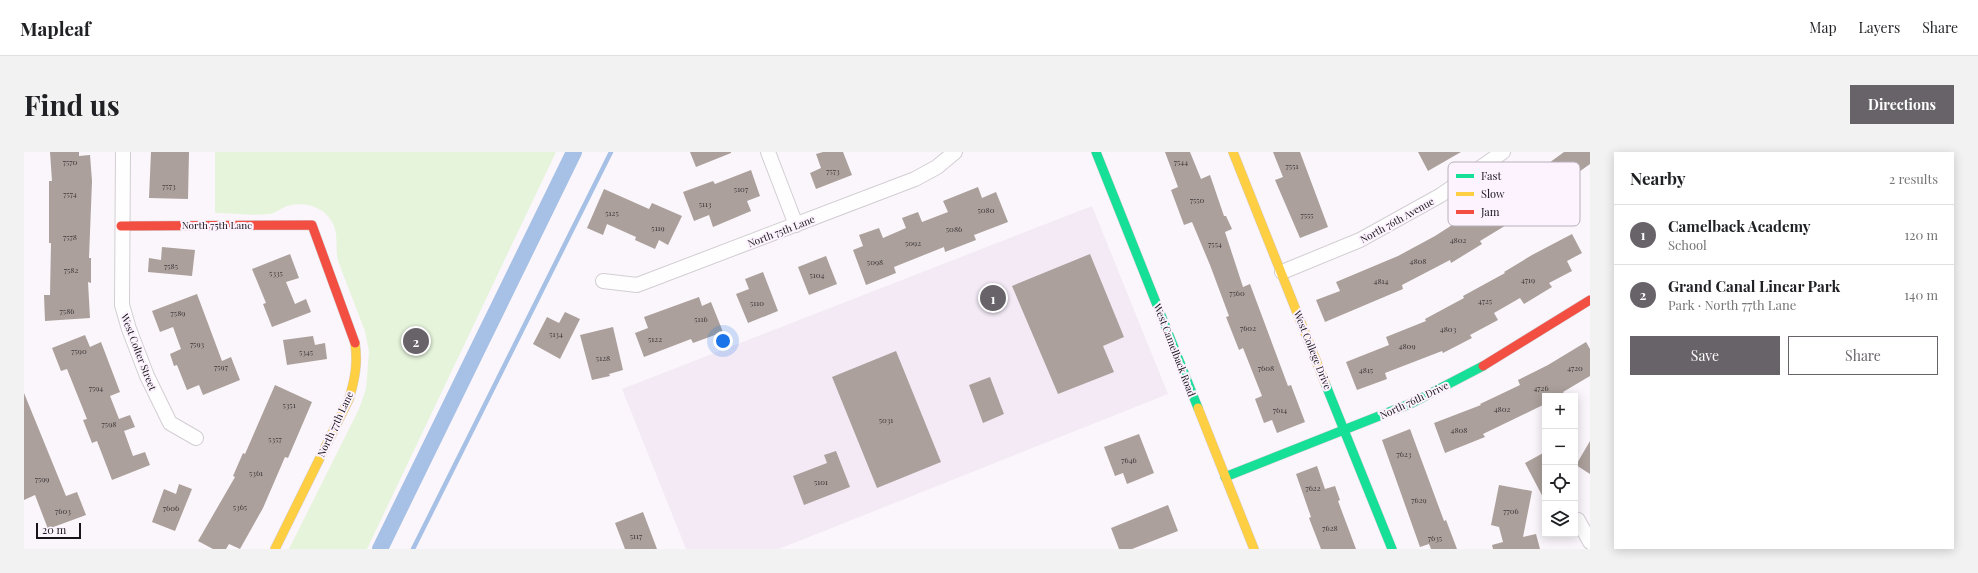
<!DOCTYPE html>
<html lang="en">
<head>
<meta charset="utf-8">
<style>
	:root { --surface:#fff; --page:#f2f2f2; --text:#202124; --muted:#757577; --line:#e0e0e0; --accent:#686369 }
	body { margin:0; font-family:"Playfair Display",serif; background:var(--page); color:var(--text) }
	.controls { position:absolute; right:12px; bottom:12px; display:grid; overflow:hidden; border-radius:0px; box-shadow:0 2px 10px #0003 }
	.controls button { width:36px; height:36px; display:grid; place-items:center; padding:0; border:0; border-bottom:1px solid var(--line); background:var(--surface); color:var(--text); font:20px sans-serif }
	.scale { position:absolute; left:12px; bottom:10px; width:45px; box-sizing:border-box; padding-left:4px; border:2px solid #19141a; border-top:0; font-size:11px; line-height:14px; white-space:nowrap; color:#19141a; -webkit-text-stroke:3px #fcf3fe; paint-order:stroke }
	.you { position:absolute; left:699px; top:189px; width:14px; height:14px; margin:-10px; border:3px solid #fff; border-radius:50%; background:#1a73e8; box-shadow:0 0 0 6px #1a73e833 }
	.badge { display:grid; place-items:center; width:26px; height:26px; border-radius:50%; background:var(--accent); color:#fff; font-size:13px; font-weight:700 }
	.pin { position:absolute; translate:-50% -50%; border:2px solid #fff; box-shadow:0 1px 4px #0006 }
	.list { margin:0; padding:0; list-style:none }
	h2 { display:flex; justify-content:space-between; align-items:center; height:52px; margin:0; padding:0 16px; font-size:17px }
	h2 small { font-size:13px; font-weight:400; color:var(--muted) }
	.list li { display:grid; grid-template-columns:26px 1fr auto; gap:12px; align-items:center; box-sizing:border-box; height:60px; padding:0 16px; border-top:1px solid var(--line) }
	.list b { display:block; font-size:15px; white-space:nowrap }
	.list p { margin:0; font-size:13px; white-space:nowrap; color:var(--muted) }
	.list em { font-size:13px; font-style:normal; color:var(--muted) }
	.actions { display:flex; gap:8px; padding:12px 16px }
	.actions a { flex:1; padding:9px 0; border:1px solid var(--accent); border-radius:0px; text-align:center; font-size:14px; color:var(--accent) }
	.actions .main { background:var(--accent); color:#fff }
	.icon { flex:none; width:22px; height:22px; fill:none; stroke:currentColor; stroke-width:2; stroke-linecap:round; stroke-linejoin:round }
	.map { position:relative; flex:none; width:1566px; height:397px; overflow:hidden; border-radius:0px }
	header { display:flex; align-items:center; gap:24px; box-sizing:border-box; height:56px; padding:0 20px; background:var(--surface); border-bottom:1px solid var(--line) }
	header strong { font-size:19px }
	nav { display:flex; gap:22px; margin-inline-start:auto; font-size:14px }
	.intro { display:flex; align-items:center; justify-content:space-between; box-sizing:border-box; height:96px; padding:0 24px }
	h1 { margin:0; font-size:28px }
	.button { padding:10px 18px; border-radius:0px; background:var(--accent); color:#fff; font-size:14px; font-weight:700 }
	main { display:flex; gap:24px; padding:0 24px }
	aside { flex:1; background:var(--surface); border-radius:0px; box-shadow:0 2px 10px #0003 }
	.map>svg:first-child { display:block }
	.education { fill:#f3eaf6 }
	.green { fill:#e6f4dc }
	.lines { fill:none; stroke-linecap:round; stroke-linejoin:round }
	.stream { stroke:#a6c1e5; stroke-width:4.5 }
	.canal { stroke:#a6c1e5; stroke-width:16 }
	.building { fill:#aba09b }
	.street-casing { stroke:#d3ced3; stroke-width:16 }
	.fast-casing { stroke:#d3ced3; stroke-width:10 }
	.slow-casing { stroke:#d3ced3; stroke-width:10 }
	.jam-casing { stroke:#d3ced3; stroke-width:10 }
	.street { stroke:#fefefe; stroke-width:14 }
	.fast { stroke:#16e098; stroke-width:9 }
	.slow { stroke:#ffcf43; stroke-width:9 }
	.jam { stroke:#f24e42; stroke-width:9 }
	.labels { text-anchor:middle; stroke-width:4; stroke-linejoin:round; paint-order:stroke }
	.number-label { font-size:8px; fill:#3e373a }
	.street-label { font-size:10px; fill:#19141a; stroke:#fcf3fe }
	.key { fill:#fcf3fe; stroke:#b8b0ba; stroke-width:1 }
	.key-label { font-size:11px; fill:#19141a }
</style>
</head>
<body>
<header>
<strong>Mapleaf</strong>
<nav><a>Map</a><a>Layers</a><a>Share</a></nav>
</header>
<div class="intro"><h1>Find us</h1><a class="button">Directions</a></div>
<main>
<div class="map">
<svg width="1566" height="397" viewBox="0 0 1566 397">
	<rect width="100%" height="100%" fill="#fbf6fb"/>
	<!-- education -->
	<path class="education" d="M 1068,54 L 1144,242 L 755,397 L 662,397 L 598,237 Z"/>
	<!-- green -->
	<path class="green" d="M 191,0 L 532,0 L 343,397 L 265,397 L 335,257 L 342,237 L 345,200 L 341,179 L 314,109 C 311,96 315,82 308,70 C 300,54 279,49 263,54 C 257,56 252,61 246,62 C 229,64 209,61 191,61 Z"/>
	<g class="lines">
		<!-- stream -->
		<path class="stream" d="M 389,397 L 587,0"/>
		<!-- canal -->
		<path class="canal" d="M 356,397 L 550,0"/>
	</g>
	<!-- building -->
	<path class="building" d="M 26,0 L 55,0 L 55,4 L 66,3 L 68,29 L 65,106 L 67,106 L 67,131 L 64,130 L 66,166 L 21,169 L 20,143 L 26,143 L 27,91 L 25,91 L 25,29 L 28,29 Z
		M 127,0 L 165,0 L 164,47 L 125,46 Z
		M 666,0 L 707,0 L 707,1 L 672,15 Z
		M 799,0 L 819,0 L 828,23 L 792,37 L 786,21 L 797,16 L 792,2 Z
		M 1141,0 L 1166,0 L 1177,27 L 1186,23 L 1200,64 L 1202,64 L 1208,77 L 1201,80 L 1219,135 L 1226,132 L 1264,234 L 1267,233 L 1281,270 L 1253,281 L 1248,268 L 1240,271 L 1231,247 L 1238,244 L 1219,196 L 1215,198 L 1202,165 L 1205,164 L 1186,113 L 1168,70 L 1160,73 L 1147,38 L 1154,35 Z
		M 1249,0 L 1276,0 L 1304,75 L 1276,86 L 1251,28 L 1259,25 Z
		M 1394,0 L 1437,0 L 1404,19 Z
		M 1540,0 L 1566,0 L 1566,12 L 1527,40 L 1530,44 L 1456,89 L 1458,92 L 1427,111 L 1426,108 L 1378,133 L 1379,137 L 1301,170 L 1292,148 L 1316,139 L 1312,130 L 1374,104 L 1411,84 L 1483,38 L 1481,35 L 1512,16 L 1514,19 Z
		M 727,18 L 736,44 L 723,49 L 727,59 L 689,75 L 685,63 L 670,69 L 659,40 L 689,29 L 691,32 Z
		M 954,35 L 958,46 L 972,40 L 984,70 L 950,83 L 952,88 L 921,100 L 920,95 L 870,115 L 872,121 L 842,133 L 829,98 L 839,94 L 835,83 L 855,76 L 859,86 L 882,76 L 878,66 L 894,60 L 898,70 L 924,60 L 919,49 Z
		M 580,37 L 625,57 L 628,51 L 658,64 L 644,93 L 635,88 L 631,97 L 611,88 L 612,85 L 583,72 L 579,83 L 563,76 Z
		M 1548,82 L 1558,101 L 1543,109 L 1548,119 L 1525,131 L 1528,135 L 1500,152 L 1496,146 L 1470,161 L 1474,168 L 1446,183 L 1448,186 L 1419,201 L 1418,199 L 1361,221 L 1363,227 L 1333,238 L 1322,210 L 1365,193 L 1362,185 L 1402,169 L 1401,167 L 1440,146 L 1439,144 L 1481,121 L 1480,120 L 1508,103 Z
		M 138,95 L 171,98 L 168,124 L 124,120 L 125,106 L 137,108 Z
		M 266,102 L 275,126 L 262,130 L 271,152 L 282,147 L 287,160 L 248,175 L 239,152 L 242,151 L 228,117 Z
		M 1066,102 L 1100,185 L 1079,194 L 1090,220 L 1034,242 L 988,134 Z
		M 802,104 L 813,132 L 785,143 L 774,115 Z
		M 739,120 L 754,159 L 724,171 L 712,142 L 725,137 L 721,127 Z
		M 173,142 L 198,209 L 207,205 L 216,228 L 179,243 L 175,233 L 163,238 L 153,213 L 150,214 L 146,202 L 157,197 L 149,175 L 136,180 L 128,159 Z
		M 675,145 L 678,154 L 687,150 L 699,180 L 669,191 L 667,187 L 620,205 L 611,181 L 624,176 L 620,165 Z
		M 541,160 L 556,167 L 536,207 L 509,192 L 523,165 L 535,171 Z
		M 589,175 L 599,218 L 585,222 L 586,224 L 568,228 L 556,183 Z
		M 61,183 L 66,195 L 77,190 L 96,240 L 86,244 L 95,267 L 106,263 L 111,275 L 100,279 L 109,304 L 121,300 L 126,313 L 88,328 L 73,289 L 68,291 L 59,268 L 63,267 L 43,217 L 37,219 L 28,196 Z
		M 289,184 L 291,193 L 301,191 L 303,207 L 263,213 L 259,188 Z
		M 1562,190 L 1566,197 L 1566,224 L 1539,240 L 1542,244 L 1521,244 L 1521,252 L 1459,282 L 1461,285 L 1421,301 L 1410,271 L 1457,253 L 1456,252 L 1496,233 L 1494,228 L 1524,213 Z
		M 872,199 L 917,310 L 853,336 L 808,225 Z
		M 966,225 L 980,262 L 959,271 L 945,233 Z
		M 251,233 L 288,250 L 264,306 L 261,305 L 239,356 L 216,397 L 205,392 L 202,397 L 189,397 L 174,389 L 211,325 L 209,324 L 219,301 L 221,302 Z
		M 0,241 L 42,344 L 53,340 L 62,363 L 24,377 L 11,343 L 0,348 Z
		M 1386,277 L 1420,369 L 1422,368 L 1433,397 L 1407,397 L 1405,392 L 1396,395 L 1358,288 Z
		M 1115,282 L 1130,321 L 1103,332 L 1099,321 L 1091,324 L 1080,295 Z
		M 1566,289 L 1566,322 L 1552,313 Z
		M 812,299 L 826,335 L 780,353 L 769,324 L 803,311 L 800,303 Z
		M 1521,300 L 1521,349 L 1501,311 Z
		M 1293,314 L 1301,337 L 1311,334 L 1316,348 L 1314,349 L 1332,397 L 1297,397 L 1285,366 L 1287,365 L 1272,322 Z
		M 155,332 L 168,337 L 151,379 L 128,370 L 140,337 L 152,342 Z
		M 1475,333 L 1508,339 L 1499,385 L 1512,382 L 1516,397 L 1469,397 L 1468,393 L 1479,390 L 1475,375 L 1467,373 Z
		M 1144,353 L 1154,379 L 1108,397 L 1095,397 L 1087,376 Z
		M 619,360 L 633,397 L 601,397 L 591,371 Z"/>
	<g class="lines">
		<!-- street casing -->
		<g class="street-casing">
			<path id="street" d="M 99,0 L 98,153 L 105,177 L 123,224 L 146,271 L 172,286
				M 744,0 L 772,73
				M 1258,120 L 1336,88 L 1417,43 L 1479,0
				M 579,129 L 613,133 L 891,27 L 913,15 L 931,0
				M 1554,368 L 1566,390"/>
		</g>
		<!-- fast casing -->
		<g class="fast-casing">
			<path id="fast" d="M 1072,0 L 1174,256
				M 1301,231 L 1368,397
				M 1201,325 L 1388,251 L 1459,214"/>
		</g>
		<!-- slow casing -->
		<g class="slow-casing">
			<path id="slow" d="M 1209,0 L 1301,231
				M 1174,256 L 1230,397
				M 251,397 L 325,247 C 331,227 334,211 331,191"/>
		</g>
		<!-- jam casing -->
		<g class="jam-casing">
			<path id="jam" d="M 97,74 L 288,73 L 331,191
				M 1459,214 L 1566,148"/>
		</g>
		<!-- street -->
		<use href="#street" class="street"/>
		<!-- fast -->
		<use href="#fast" class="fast"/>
		<!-- slow -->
		<use href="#slow" class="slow"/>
		<!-- jam -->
		<use href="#jam" class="jam"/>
	</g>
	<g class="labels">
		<!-- number labels -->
		<g class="number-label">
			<text x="46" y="13">7570</text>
			<text x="1157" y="13">7544</text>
			<text x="1268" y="17">7551</text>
			<text x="809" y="22">7573</text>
			<text x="145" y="37">7573</text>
			<text x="717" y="40">5107</text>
			<text x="46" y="45">7574</text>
			<text x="1173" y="51">7550</text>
			<text x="681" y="55">5113</text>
			<text x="962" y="61">5080</text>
			<text x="588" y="64">5125</text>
			<text x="1283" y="66">7555</text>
			<text x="634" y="79">5119</text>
			<text x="930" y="80">5086</text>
			<text x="46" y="88">7578</text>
			<text x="1434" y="91">4802</text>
			<text x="889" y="94">5092</text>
			<text x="1191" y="95">7554</text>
			<text x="1394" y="112">4808</text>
			<text x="851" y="113">5098</text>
			<text x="147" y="117">7585</text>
			<text x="47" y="121">7582</text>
			<text x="252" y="124">5335</text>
			<text x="793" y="126">5104</text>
			<text x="1504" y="131">4719</text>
			<text x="1357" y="132">4814</text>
			<text x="1213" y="144">7560</text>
			<text x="1461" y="152">4725</text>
			<text x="733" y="154">5110</text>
			<text x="43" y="162">7586</text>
			<text x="154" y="164">7589</text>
			<text x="677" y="170">5116</text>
			<text x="1224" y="179">7602</text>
			<text x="1424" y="180">4803</text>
			<text x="532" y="185">5134</text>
			<text x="631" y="190">5122</text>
			<text x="173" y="195">7593</text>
			<text x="1383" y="197">4809</text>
			<text x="55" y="202">7590</text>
			<text x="282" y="203">5345</text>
			<text x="579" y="209">5128</text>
			<text x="197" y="218">7597</text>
			<text x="1242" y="219">7608</text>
			<text x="1551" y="219">4720</text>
			<text x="1342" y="221">4815</text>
			<text x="72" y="239">7594</text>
			<text x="1517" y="239">4726</text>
			<text x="265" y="256">5351</text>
			<text x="1478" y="260">4802</text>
			<text x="1256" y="261">7614</text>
			<text x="862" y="271">5031</text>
			<text x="85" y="275">7598</text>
			<text x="1435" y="281">4808</text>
			<text x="251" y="290">5357</text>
			<text x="1380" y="305">7623</text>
			<text x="1105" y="311">7646</text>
			<text x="232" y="324">5361</text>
			<text x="18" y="330">7599</text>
			<text x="797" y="333">5101</text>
			<text x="1289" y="339">7622</text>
			<text x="1395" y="351">7629</text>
			<text x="216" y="358">5365</text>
			<text x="147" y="359">7606</text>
			<text x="39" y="362">7603</text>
			<text x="1487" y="362">7706</text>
			<text x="1306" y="379">7628</text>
			<text x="612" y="387">5117</text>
			<text x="1411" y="389">7635</text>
		</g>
		<!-- street labels -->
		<g class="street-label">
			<text transform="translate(1373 68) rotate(-29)" y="4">North 76th Avenue</text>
			<text x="193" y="77">North 75th Lane</text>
			<text transform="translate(757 79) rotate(-21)" y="4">North 75th Lane</text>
			<text transform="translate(1151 198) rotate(69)" y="4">West Camelback Road</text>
			<text transform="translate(1289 198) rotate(68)" y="4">West College Drive</text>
			<text transform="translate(115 200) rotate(69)" y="4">West Colter Street</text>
			<text transform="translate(1390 248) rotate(-25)" y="4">North 76th Drive</text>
			<text transform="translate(311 272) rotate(-65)" y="4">North 77th Lane</text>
		</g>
	</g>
	<!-- legend -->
	<rect x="1424" y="10" width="132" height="64" rx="6" class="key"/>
	<rect x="1432" y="22" width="18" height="4" fill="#16e098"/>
	<rect x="1432" y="40" width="18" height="4" fill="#ffcf43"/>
	<rect x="1432" y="58" width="18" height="4" fill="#f24e42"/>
	<g class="key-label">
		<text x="1457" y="28">Fast</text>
		<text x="1457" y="46">Slow</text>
		<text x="1457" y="64">Jam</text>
	</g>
</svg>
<div class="controls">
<button>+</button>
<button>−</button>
<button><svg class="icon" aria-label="locate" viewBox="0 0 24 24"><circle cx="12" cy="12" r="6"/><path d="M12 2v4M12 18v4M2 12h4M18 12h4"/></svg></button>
<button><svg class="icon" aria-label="layers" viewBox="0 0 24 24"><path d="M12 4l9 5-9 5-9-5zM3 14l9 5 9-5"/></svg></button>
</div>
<div class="scale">20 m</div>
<div class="you"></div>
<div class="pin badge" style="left:969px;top:146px">1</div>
<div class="pin badge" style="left:392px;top:189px">2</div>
</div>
<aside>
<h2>Nearby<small>2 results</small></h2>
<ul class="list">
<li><span class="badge">1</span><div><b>Camelback Academy</b><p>School</p></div><em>120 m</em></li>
<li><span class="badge">2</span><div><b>Grand Canal Linear Park</b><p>Park · North 77th Lane</p></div><em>140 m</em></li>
</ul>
<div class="actions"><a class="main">Save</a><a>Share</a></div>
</aside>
</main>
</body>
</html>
